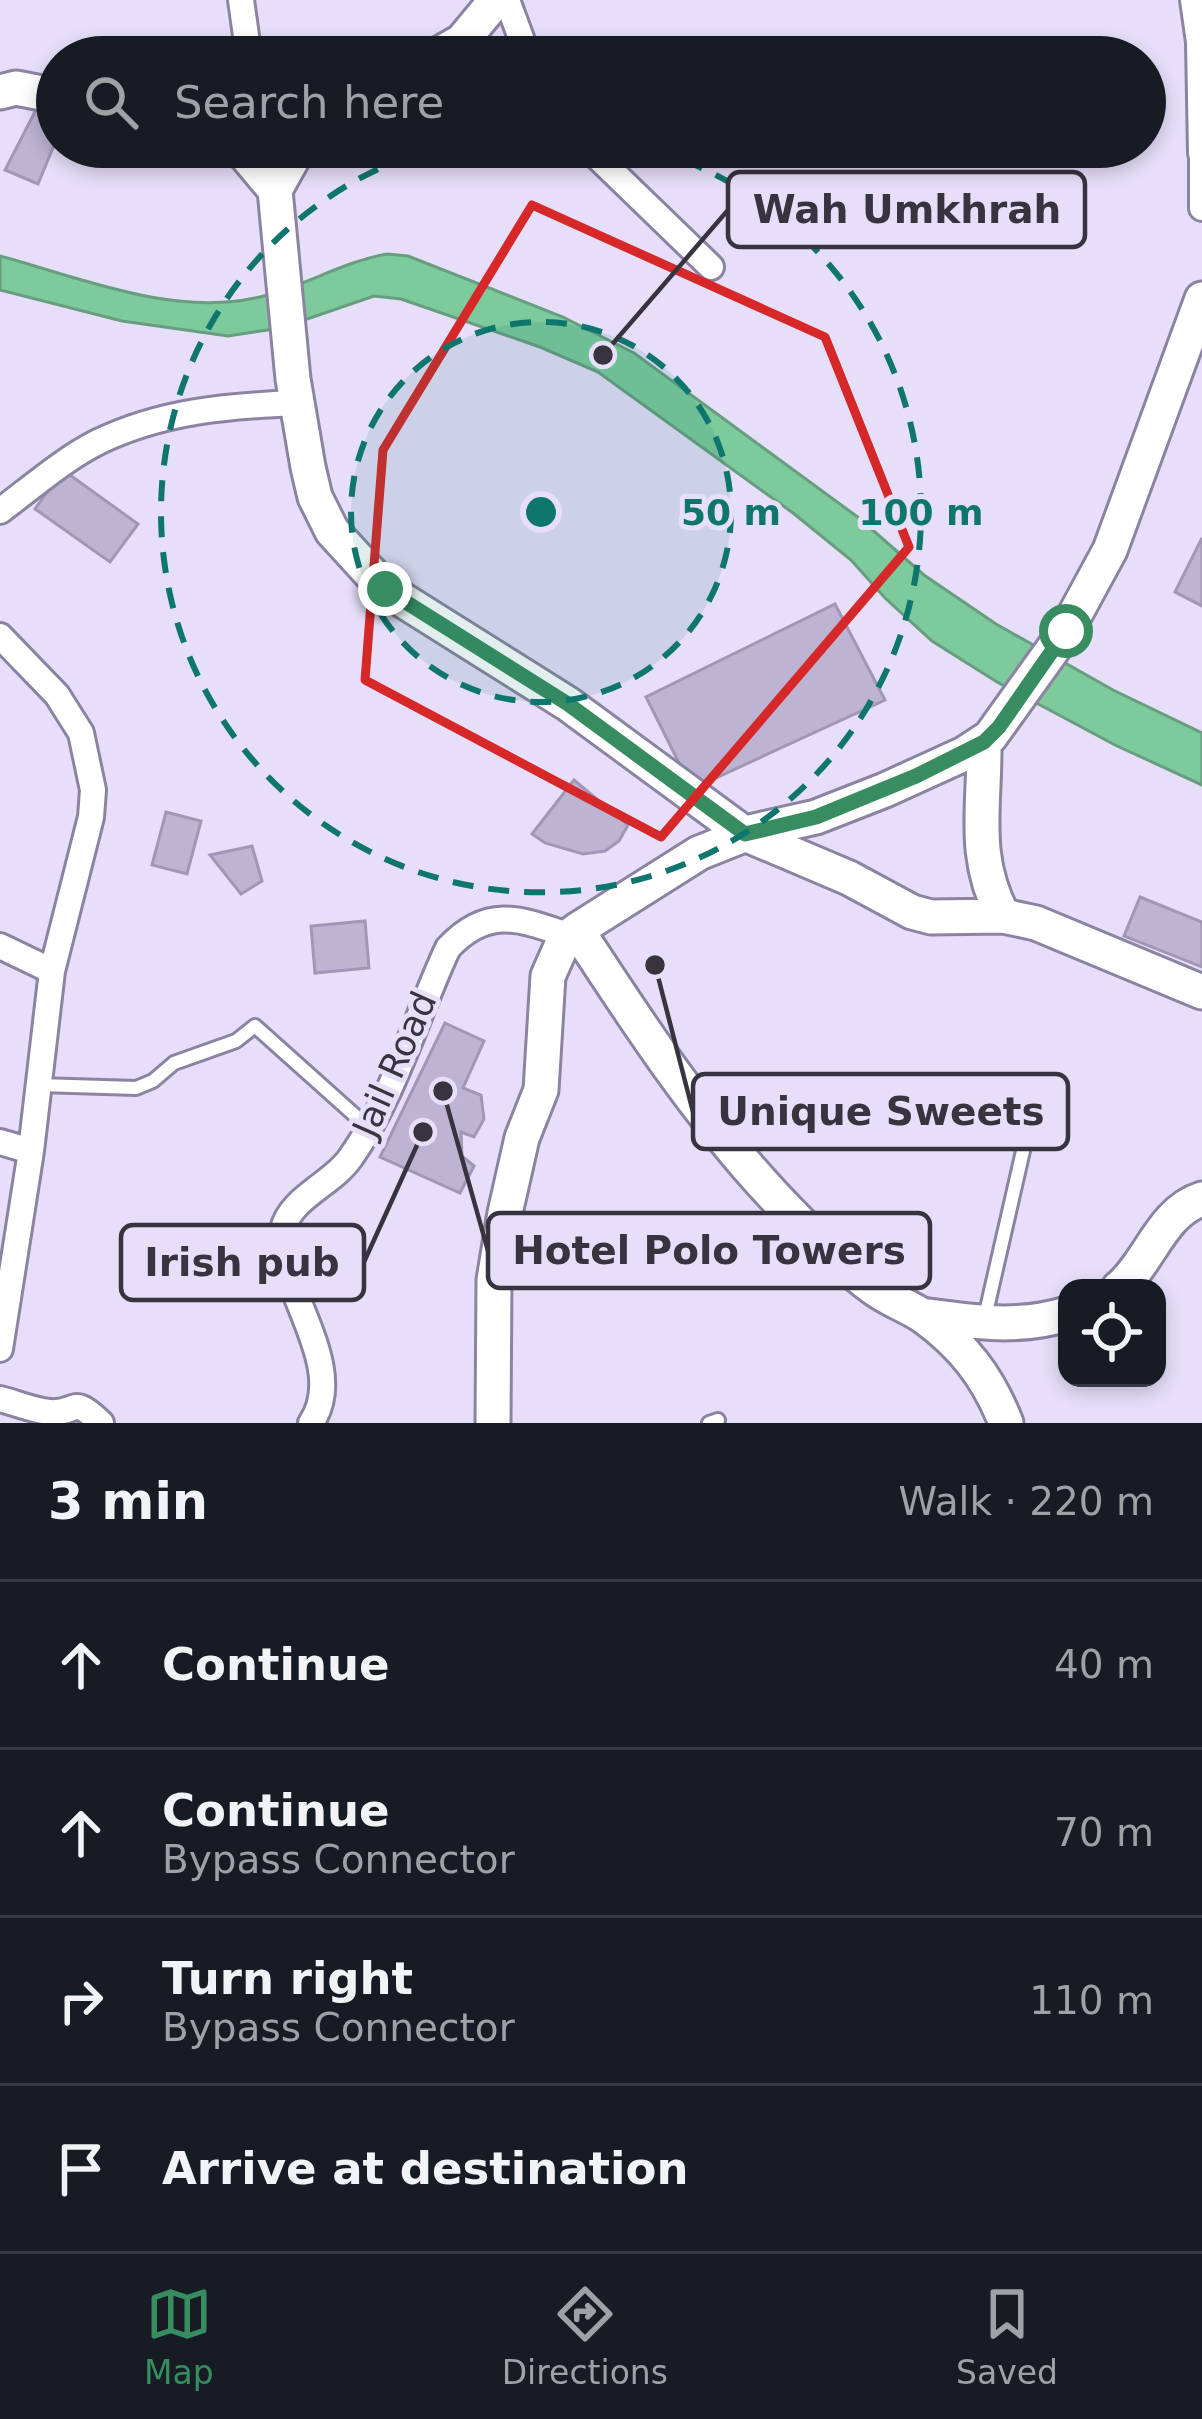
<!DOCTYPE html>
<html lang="en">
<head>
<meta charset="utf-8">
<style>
	:root { --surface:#171b24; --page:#242831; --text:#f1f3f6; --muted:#9ea1a6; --line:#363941; --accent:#388d60 }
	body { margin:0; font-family:"DejaVu Sans",sans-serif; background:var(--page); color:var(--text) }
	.controls { position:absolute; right:36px; bottom:36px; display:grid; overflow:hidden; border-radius:24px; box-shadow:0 6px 18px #0003 }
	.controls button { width:108px; height:108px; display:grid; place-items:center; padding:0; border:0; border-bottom:3px solid var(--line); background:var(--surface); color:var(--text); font:60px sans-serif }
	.stop { position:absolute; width:36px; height:36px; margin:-27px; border:9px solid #388d60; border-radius:50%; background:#fff }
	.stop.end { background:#388d60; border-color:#fff; box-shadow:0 3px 12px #0008 }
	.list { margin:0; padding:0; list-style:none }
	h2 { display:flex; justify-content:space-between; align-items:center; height:156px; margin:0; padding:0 48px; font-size:51px }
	h2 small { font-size:39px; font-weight:400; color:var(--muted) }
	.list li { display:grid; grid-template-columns:78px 1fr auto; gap:36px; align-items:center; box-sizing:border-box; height:168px; padding:0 48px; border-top:3px solid var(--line) }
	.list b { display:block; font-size:45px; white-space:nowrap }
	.list p { margin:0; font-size:39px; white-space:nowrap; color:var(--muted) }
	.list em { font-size:39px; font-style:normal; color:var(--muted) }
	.icon { flex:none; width:66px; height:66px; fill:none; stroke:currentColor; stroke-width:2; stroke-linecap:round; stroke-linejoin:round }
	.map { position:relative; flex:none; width:1202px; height:1423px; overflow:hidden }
	.search { position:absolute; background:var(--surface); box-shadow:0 6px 18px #0003; left:36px; right:36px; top:36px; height:132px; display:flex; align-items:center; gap:30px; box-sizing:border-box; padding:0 42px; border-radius:66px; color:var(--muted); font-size:45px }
	.sheet { height:828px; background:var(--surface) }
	nav { display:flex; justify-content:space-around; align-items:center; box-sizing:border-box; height:168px; border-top:3px solid var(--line); background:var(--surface); font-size:33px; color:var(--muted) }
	nav a { display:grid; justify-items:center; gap:6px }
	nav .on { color:var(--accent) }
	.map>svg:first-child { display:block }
	.water { fill:#7dca9c; stroke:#689d80; stroke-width:3 }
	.building { fill:#bdb4d4; stroke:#a097b6; stroke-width:3 }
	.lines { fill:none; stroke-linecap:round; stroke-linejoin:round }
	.lane-casing { stroke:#8b83a1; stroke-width:18 }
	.street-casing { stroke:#8b83a1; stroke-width:30 }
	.secondary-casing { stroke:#8b83a1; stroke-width:39 }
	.lane { stroke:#fff; stroke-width:12 }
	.street { stroke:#fff; stroke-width:24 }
	.secondary { stroke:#fff; stroke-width:33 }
	.route { stroke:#388d60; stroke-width:15 }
	.marked { fill:none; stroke:#d62828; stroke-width:9; stroke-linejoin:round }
	.ring { fill:none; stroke:#0f766e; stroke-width:6; stroke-dasharray:21 15 }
	.labels { text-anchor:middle; stroke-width:10; stroke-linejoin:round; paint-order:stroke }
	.street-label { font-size:36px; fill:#373440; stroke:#e7dffa }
	.centre { fill:#0f766e; stroke:#e7dffa; stroke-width:6 }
	.ring-label { font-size:36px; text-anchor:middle; font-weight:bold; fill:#0f766e; stroke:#e7dffa; stroke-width:10; stroke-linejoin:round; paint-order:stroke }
	.leader { fill:none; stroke:#373440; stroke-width:4.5 }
	.callout-dot { fill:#373440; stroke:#e7dffa; stroke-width:4.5 }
	.callout { fill:#e7dffa; stroke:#373440; stroke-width:4.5 }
	.callout-label { font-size:39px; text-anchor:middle; font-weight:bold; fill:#373440 }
</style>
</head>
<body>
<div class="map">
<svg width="1202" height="1423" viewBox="0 0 1202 1423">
	<rect width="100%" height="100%" fill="#e7dffa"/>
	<!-- water -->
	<path class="water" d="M 387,254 L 408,256 L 563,317 L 634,353 L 859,518 L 924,575 L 996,624 L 1113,690 L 1202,733 L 1202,785 L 1115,745 L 997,682 L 932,641 L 885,598 L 851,560 L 793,513 L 598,372 L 540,347 L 401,299 L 374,296 L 281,328 L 228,336 L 122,321 L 0,290 L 0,256 C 81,278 171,316 255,298 C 302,288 341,262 387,254 Z"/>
	<!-- building -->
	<path class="building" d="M 40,102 L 57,105 L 57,138 L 38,184 L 5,170 Z
		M 63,470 L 138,524 L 110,562 L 35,509 Z
		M 1202,538 L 1202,606 L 1175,592 Z
		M 835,604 L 885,700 L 692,789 L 646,697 Z
		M 574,780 L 628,825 L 619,841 L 605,851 L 583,854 L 545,843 L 532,834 Z
		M 166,812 L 201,821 L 187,874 L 152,865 Z
		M 252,846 L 262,881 L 241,894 L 210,855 Z
		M 1140,897 L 1202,922 L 1202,967 L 1124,936 Z
		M 365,921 L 369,968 L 315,973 L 311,926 Z
		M 445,1023 L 484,1041 L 463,1088 L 481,1095 L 484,1119 L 474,1137 L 461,1132 L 462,1156 L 474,1166 L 460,1193 L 380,1157 Z"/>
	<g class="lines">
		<!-- lane casing -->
		<g class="lane-casing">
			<path id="lane" d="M 39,1085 L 136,1088 L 153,1081 L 174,1063 L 236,1041 L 255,1026 L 369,1128
				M 985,1317 L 1039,1081
				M 709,1423 L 718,1420"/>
		</g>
		<!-- street casing -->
		<g class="street-casing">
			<path id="street" d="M 241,0 L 249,57
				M 507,0 L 528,57
				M 1193,0 L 1199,42 L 1201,153
				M 587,147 L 711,267
				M 1202,147 L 1202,208
				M 0,511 C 31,488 64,459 98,442 C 162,411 228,406 296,403
				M 0,636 L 57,695 L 81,733 L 93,790 L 91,817 L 52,971 L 31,1151 L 0,1349
				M 0,946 L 52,971
				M 0,1142 L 31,1151
				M 0,1399 C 16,1403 32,1410 49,1412 C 78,1415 70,1393 101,1423
				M 311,1423 C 351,1365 271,1281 283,1229 C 291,1197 333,1184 351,1157 C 395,1095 416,1016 448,948 C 488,905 521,919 570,936"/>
		</g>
		<!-- secondary casing -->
		<g class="secondary-casing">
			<path id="secondary" d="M 434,57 L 462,41 L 496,0
				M 0,92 L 16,88 L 57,96
				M 239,147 L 275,190
				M 299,147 L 275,190 L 293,379 L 308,467 L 315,497 L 332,531 L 385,589 L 568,704 L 745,834 L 849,878 L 912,912 L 931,917 L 1003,916 L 1036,923 L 1202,992
				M 984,742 C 985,807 971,855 1003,916
				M 577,930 L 699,853 L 754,831 L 816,817 L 885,790 L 964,754 L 990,737 L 1066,631 L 1110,550 L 1202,299
				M 1119,1288 C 1150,1262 1161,1212 1202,1199
				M 922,1315 C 973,1322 1018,1329 1067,1314
				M 493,1423 L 494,1280 L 505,1213 L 522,1138 L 541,1090 L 548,976 L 564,940 L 577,930 C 637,1022 698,1115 774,1196 C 805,1229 838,1262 875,1289 C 890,1300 908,1306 923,1316 C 963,1345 988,1377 1006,1423"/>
		</g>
		<!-- lane -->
		<use href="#lane" class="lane"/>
		<!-- street -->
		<use href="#street" class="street"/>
		<!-- secondary -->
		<use href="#secondary" class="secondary"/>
	</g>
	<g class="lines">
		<!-- route -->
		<path class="route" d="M 385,589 L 568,704 L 745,834 L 816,817 L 916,776 L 984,742 L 999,727 L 1066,631"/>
	</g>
	<!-- marked area -->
	<path class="marked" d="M 532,205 L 825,337 L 909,547 L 661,837 L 365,680 L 383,450 Z"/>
	<!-- distance rings -->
	<circle cx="541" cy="512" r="190" fill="#0f766e" fill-opacity=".12"/>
	<g class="ring">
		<circle cx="541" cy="512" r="190"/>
		<path d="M649 148A380 380 0 1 1 433 148"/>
	</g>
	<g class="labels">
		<!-- street labels -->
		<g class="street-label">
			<text transform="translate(394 1064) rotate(-66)" y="13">Jail Road</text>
		</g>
	</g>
	<circle cx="541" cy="512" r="18" class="centre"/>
	<g class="ring-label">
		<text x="731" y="525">50 m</text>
		<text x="921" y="525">100 m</text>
	</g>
	<!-- callouts -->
	<path class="leader" d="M603 355L728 210M655 965L693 1112M443 1091L488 1251M423 1132L364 1262"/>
	<g class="callout-dot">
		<circle cx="603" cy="355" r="12"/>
		<circle cx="655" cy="965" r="12"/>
		<circle cx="443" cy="1091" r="12"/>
		<circle cx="423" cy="1132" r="12"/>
	</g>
	<g class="callout">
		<rect x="728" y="172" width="357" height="75" rx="12"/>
		<rect x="693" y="1074" width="375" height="75" rx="12"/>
		<rect x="488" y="1213" width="442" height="75" rx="12"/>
		<rect x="121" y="1225" width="243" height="75" rx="12"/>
	</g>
	<g class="callout-label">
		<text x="907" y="223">Wah Umkhrah</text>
		<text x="881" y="1125">Unique Sweets</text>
		<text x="709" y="1264">Hotel Polo Towers</text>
		<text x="242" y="1276">Irish pub</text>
	</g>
</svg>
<div class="controls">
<button><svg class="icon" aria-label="locate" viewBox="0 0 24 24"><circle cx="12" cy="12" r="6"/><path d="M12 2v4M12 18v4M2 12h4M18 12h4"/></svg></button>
</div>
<div class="stop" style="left:1066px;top:631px"></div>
<div class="stop end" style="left:385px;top:589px"></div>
<div class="search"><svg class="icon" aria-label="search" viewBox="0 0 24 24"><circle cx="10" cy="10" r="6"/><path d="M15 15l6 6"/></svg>Search here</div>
</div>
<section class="sheet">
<h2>3 min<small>Walk · 220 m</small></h2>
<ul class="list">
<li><svg class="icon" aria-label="ahead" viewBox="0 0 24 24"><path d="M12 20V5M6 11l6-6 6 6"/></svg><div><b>Continue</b></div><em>40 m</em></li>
<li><svg class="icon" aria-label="ahead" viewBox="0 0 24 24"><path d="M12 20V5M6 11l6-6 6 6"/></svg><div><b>Continue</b><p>Bypass Connector</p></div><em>70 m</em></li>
<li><svg class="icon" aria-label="right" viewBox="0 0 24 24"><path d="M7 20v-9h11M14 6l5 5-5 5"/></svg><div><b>Turn right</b><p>Bypass Connector</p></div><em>110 m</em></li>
<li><svg class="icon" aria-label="arrive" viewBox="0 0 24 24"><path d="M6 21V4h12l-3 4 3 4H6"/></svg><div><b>Arrive at destination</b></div></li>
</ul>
</section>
<nav>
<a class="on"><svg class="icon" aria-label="map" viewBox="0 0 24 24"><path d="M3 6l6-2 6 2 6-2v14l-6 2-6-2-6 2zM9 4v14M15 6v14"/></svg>Map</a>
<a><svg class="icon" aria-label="directions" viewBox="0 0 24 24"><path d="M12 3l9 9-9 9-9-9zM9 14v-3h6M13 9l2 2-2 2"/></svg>Directions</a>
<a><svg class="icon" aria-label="saved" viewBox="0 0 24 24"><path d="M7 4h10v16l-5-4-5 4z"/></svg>Saved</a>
</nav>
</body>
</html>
